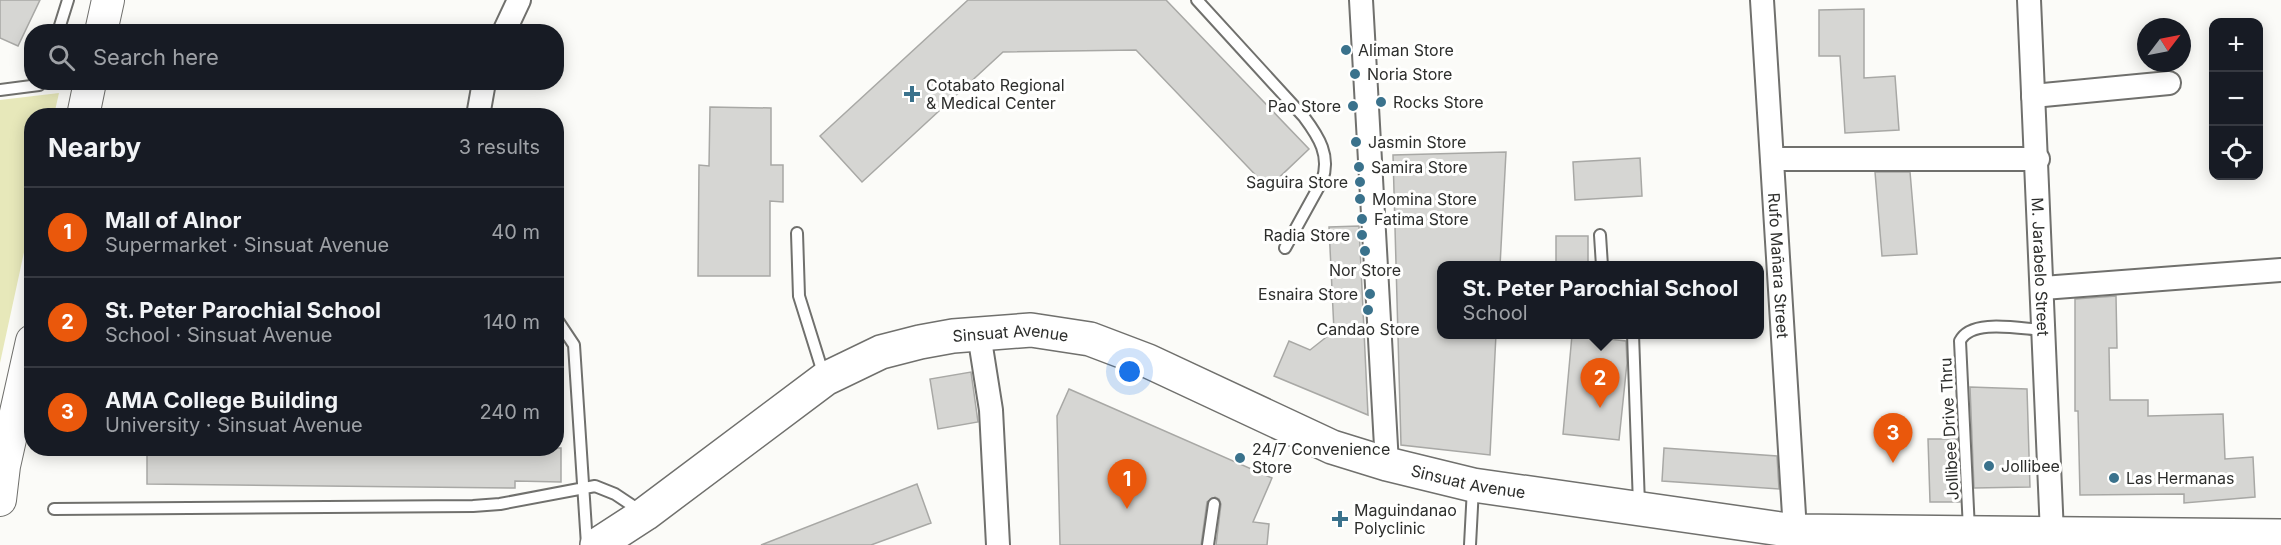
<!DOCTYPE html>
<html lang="en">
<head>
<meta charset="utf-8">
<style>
	:root { --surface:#171b24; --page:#20242c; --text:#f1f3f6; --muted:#9ea1a6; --line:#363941; --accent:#ea580c }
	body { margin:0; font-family:Inter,sans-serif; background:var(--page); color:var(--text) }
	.controls { position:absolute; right:18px; top:18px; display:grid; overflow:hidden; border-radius:12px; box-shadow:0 3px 15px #0003 }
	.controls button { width:54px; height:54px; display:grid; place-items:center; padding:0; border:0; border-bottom:2px solid var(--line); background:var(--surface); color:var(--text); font:30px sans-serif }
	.compass { position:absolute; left:2137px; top:18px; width:54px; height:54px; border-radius:50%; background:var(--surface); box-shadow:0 3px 15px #0003; rotate:58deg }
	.you { position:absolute; left:1130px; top:372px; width:21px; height:21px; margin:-15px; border:4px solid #fff; border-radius:50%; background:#1a73e8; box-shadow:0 0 0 9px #1a73e833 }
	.badge { display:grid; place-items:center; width:39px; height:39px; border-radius:50%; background:var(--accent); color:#fff; font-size:20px; font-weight:700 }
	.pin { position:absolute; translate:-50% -50px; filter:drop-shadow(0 2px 3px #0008) }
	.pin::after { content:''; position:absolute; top:32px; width:21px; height:18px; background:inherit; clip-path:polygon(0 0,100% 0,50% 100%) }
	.popup { position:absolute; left:1437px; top:261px; width:327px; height:78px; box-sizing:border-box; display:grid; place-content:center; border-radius:12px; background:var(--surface); filter:drop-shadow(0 2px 4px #0005); font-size:20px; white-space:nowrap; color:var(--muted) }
	.popup b { font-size:22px; color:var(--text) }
	.popup::after { content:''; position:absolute; left:50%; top:100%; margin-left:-12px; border:12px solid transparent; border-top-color:var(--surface) }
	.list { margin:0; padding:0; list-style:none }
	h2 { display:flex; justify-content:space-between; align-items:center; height:78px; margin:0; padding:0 24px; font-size:26px }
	h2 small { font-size:20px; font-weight:400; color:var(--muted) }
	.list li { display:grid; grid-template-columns:39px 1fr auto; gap:18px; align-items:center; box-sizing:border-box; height:90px; padding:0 24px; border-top:2px solid var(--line) }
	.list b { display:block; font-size:22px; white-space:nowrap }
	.list p { margin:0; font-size:20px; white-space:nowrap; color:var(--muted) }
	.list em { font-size:20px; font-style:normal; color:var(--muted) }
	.icon { flex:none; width:33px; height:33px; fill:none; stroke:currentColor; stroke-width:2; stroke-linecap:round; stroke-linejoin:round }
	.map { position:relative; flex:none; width:2281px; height:545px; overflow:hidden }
	.search { position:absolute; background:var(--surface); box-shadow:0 3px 15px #0003; left:24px; top:24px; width:540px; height:66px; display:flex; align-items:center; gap:15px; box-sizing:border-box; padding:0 21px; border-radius:24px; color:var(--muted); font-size:22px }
	.panel { position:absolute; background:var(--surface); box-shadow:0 3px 15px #0003; left:24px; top:108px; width:540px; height:348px; border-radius:24px }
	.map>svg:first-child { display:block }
	.green { fill:#e7e8ba }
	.building { fill:#d6d6d3; stroke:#a8a8a5; stroke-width:1.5 }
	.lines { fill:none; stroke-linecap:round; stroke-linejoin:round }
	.lane-casing { stroke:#70706d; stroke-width:14 }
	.street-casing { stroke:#70706d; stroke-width:26 }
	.secondary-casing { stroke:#70706d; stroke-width:34 }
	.primary-casing { stroke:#70706d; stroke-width:36 }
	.lane { stroke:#fff; stroke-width:10 }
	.street { stroke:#fff; stroke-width:22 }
	.secondary { stroke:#fff; stroke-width:32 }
	.primary { stroke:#fff; stroke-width:33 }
	.poi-dot { fill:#3a728c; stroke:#fffffe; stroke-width:2 }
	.labels { text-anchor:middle; stroke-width:6; stroke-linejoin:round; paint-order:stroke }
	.poi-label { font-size:16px; fill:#2d2e2c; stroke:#fffffe; text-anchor:start }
	.street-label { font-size:16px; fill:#2d2e2c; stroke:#fffffe }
</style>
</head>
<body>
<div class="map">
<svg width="2281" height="545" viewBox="0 0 2281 545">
	<rect width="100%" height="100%" fill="#fbfbf8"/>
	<!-- green -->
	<path class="green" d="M 59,93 L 54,115 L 32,116 L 31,220 L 0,363 L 0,100 Z"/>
	<!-- building -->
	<path class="building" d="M 0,0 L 40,0 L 18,46 L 0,38 Z
		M 968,0 L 1166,0 L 1309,149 L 1268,188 L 1136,50 L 1003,52 L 862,182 L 820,136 Z
		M 1864,9 L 1864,78 L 1895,76 L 1899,130 L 1845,133 L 1840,56 L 1819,56 L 1819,10 Z
		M 710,107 L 771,108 L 771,165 L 783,165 L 783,202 L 770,201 L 770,276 L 698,276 L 699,165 L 709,166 Z
		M 1506,152 L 1500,266 L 1441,266 L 1441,334 L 1496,334 L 1490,455 L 1401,445 L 1393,155 Z
		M 1640,158 L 1642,196 L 1575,200 L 1573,162 Z
		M 1875,172 L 1910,172 L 1917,254 L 1882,256 Z
		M 1359,226 L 1368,415 L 1274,376 L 1289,341 L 1310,350 L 1334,331 L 1329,227 Z
		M 1556,236 L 1588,236 L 1588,266 L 1556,266 Z
		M 2116,296 L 2117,348 L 2109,348 L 2110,400 L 2148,400 L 2148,416 L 2223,414 L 2225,459 L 2253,457 L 2255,497 L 2184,503 L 2184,494 L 2080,495 L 2078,411 L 2075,411 L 2075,299 Z
		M 1572,335 L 1626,341 L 1627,363 L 1619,440 L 1563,434 Z
		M 971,372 L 978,422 L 938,429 L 930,379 Z
		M 1970,387 L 2027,389 L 2030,487 L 1974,488 Z
		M 1069,389 L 1272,478 L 1253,522 L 1269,524 L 1267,545 L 1216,545 L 1221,504 L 1219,499 L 1215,497 L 1207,502 L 1201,545 L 1060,545 L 1057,416 Z
		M 1928,439 L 1957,439 L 1960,502 L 1930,502 Z
		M 147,448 L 561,448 L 561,482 L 515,481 L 515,488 L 147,484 Z
		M 1664,448 L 1777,456 L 1779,489 L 1662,481 Z
		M 917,484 L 931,523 L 871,545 L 761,545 Z"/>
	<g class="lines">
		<!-- lane casing -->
		<g class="lane-casing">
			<path id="lane" d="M 1197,0 L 1304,117 C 1319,137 1331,156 1322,181 L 1285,248
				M 58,32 L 68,0
				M 0,90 L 39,85 L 40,82
				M 797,233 L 799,296 L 824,376
				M 1600,235 L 1602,266
				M 556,318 L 574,345 L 587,545
				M 1633,334 L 1639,505
				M 54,509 L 473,506 L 500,504 L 595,486 L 615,494 L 642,512
				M 1969,530 L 1960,341 C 1971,318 2021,329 2043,330
				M 1208,545 L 1214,504
				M 1470,545 L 1473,488"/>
		</g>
		<!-- street casing -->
		<g class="street-casing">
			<g id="street">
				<path d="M 1361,0 L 1387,464"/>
				<path id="s1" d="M 1762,0 L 1795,531"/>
				<path id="s2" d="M 2029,0 L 2052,534"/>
				<path d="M 504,32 L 519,0"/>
				<path d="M 2033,96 L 2169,83"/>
				<path d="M 478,116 L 484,82"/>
				<path d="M 1772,159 L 2038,159"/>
				<path d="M 2043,288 L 2281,270"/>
				<path d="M 979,334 L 991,410 L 998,545"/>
			</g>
		</g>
		<!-- secondary casing -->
		<g class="secondary-casing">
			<path id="secondary" d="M 101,32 L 108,0
				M 83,116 L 90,82
				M 0,500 L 4,466 L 32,341"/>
		</g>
		<!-- primary casing -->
		<g class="primary-casing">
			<g id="primary">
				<path id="s3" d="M 597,545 L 645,514 L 825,379 L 881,352 L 920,342 L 953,336 L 1031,330 L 1090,339 L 1148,361 L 1332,447 L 1387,464 L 1473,485 L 1795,531 L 2281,536"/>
			</g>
		</g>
		<!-- lane -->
		<use href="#lane" class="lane"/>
		<!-- street -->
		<use href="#street" class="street"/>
		<!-- secondary -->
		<use href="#secondary" class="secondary"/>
		<!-- primary -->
		<use href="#primary" class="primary"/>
	</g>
	<!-- markers -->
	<g class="poi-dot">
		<circle cx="1346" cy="50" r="6"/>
		<circle cx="1355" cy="74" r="6"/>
		<path d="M909 85h6v6h6v6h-6v6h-6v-6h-6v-6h6z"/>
		<circle cx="1381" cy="102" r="6"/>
		<circle cx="1353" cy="106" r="6"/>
		<circle cx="1356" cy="142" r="6"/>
		<circle cx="1359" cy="167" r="6"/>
		<circle cx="1360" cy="182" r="6"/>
		<circle cx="1360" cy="199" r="6"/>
		<circle cx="1362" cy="219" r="6"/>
		<circle cx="1362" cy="235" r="6"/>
		<circle cx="1365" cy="251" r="6"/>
		<circle cx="1370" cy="294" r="6"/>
		<circle cx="1368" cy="310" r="6"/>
		<circle cx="1240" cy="458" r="6"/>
		<circle cx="1989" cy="466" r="6"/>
		<circle cx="2114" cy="478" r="6"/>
		<path d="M1337 510h6v6h6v6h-6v6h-6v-6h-6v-6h6z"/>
	</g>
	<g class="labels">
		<!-- poi labels -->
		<g class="poi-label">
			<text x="1358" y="56">Aliman Store</text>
			<text x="1367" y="80">Noria Store</text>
			<text x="926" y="91">Cotabato Regional<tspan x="926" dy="18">&amp; Medical Center</tspan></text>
			<text x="1393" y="108">Rocks Store</text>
			<text x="1341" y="112" text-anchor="end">Pao Store</text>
			<text x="1368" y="148">Jasmin Store</text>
			<text x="1371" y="173">Samira Store</text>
			<text x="1348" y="188" text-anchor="end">Saguira Store</text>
			<text x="1372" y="205">Momina Store</text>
			<text x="1374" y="225">Fatima Store</text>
			<text x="1350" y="241" text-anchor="end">Radia Store</text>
			<text x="1365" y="276" text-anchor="middle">Nor Store</text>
			<text x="1358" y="300" text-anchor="end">Esnaira Store</text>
			<text x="1368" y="335" text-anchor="middle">Candao Store</text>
			<text x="1252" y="455">24/7 Convenience<tspan x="1252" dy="18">Store</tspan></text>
			<text x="2001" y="472">Jollibee</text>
			<text x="2126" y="484">Las Hermanas</text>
			<text x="1354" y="516">Maguindanao<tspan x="1354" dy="18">Polyclinic</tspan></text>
		</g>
		<!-- street labels -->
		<g class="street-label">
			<text dy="6" stroke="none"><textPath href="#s1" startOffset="266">Rufo Mañara Street</textPath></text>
			<text dy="6" stroke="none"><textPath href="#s2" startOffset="267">M. Jarabelo Street</textPath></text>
			<text dy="6" stroke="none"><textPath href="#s3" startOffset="476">Sinsuat Avenue</textPath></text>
			<text transform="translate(1949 429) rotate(-93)" y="6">Jollibee Drive Thru</text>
			<text dy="6" stroke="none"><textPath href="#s3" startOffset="962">Sinsuat Avenue</textPath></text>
		</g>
	</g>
</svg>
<div class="controls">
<button>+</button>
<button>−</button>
<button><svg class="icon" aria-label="locate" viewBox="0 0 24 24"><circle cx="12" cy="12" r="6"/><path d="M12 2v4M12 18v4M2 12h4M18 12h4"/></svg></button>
</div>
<svg class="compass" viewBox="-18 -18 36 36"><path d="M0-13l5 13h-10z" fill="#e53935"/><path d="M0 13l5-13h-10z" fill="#9ea1a6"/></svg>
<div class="you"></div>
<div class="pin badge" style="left:1127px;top:509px">1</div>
<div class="pin badge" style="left:1600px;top:408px">2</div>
<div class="popup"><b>St. Peter Parochial School</b>School</div>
<div class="pin badge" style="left:1893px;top:463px">3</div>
<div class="search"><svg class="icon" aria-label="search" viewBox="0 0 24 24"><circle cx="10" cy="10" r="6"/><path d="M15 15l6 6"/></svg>Search here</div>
<section class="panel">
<h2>Nearby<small>3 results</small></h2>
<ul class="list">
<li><span class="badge">1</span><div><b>Mall of Alnor</b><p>Supermarket · Sinsuat Avenue</p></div><em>40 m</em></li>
<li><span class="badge">2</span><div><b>St. Peter Parochial School</b><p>School · Sinsuat Avenue</p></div><em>140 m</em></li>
<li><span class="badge">3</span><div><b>AMA College Building</b><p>University · Sinsuat Avenue</p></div><em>240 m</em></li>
</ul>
</section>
</div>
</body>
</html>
